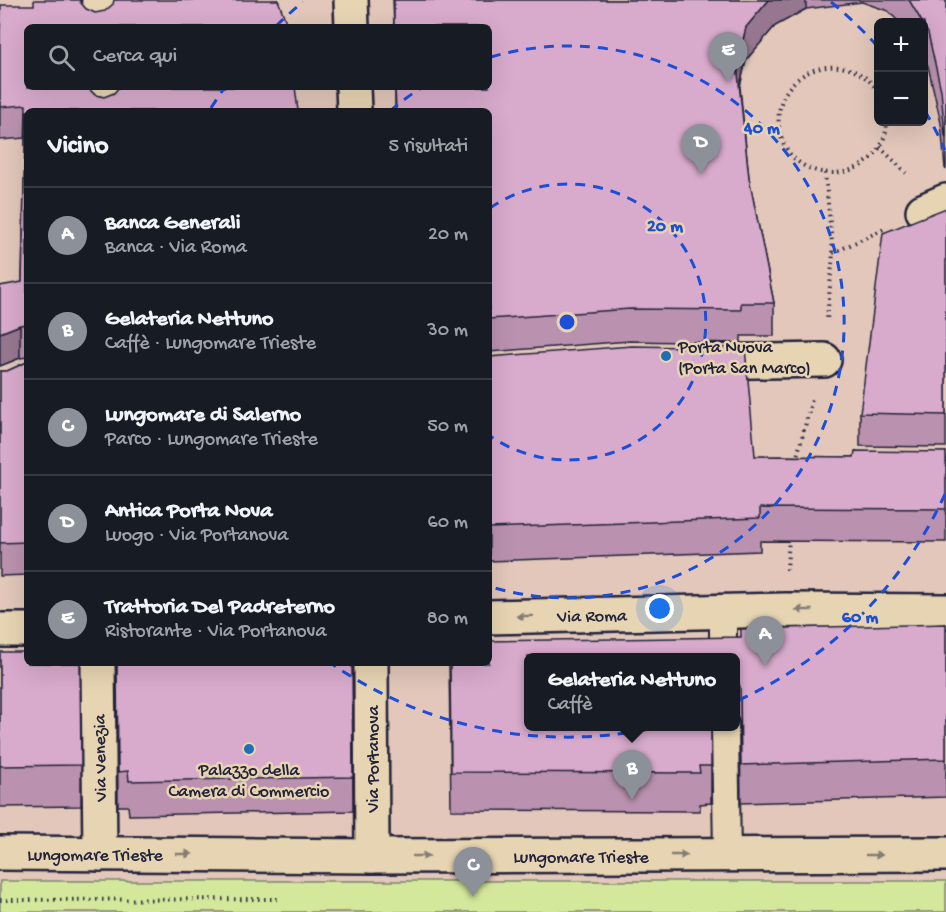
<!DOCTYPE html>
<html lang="it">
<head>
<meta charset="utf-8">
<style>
	:root { --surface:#171b24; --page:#242831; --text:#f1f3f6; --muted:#9ea1a6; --line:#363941; --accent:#8c9099 }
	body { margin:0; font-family:"Gochi Hand",sans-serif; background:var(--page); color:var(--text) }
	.controls { position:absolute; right:18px; top:18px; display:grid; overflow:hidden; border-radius:9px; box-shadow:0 6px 24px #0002 }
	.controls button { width:54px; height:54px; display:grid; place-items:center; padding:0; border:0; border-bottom:2px solid var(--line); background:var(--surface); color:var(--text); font:30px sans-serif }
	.you { position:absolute; left:660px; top:609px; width:21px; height:21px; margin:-15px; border:4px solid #fff; border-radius:50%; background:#1a73e8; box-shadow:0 0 0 9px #1a73e833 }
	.badge { display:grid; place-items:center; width:39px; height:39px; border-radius:50%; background:var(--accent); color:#fff; font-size:20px; font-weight:700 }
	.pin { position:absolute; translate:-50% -50px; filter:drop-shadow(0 2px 3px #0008) }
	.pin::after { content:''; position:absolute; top:32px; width:21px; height:18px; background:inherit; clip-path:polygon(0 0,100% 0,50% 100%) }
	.popup { position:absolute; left:524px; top:653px; width:216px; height:78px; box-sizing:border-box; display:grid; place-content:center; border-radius:9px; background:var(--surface); filter:drop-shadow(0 2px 4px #0005); font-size:20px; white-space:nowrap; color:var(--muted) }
	.popup b { font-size:22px; color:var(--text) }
	.popup::after { content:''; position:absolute; left:50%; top:100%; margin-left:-12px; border:12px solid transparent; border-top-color:var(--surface) }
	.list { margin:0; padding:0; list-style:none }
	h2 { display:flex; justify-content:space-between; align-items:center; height:78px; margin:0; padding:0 24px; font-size:26px }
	h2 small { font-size:20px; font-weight:400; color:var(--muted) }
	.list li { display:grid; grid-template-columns:39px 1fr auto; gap:18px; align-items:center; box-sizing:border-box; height:96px; padding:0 24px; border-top:2px solid var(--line) }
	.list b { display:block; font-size:22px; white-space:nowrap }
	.list p { margin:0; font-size:20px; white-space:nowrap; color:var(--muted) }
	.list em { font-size:20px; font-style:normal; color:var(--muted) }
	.icon { flex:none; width:33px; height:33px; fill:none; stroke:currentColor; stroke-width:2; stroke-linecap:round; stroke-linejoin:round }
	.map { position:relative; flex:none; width:946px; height:912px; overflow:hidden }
	.search { position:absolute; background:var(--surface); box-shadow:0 6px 24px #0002; left:24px; top:24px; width:468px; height:66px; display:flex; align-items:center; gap:15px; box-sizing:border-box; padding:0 21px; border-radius:9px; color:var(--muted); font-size:22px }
	.panel { position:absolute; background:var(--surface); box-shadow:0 6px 24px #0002; left:24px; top:108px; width:468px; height:558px; border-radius:9px }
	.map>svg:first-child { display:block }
	.green { fill:#d4e89c; stroke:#7b856c; stroke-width:1.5 }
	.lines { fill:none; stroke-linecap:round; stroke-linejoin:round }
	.lane-casing { stroke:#22223b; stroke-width:30 }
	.street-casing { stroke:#22223b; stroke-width:38 }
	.primary-casing { stroke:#22223b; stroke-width:38 }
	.path { stroke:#22223b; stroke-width:4; stroke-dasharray:1.5 4.5; stroke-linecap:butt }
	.lane { stroke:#e7d4b2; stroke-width:26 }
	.street { stroke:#e7d4b2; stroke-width:33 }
	.primary { stroke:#e7d4b2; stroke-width:33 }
	.wall { fill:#ba92af; stroke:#22223b; stroke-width:1.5 }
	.shaded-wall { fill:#97778f; stroke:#22223b; stroke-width:1.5 }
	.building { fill:#d8aacc; stroke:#22223b; stroke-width:1.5 }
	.oneway { fill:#847b76 }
	.ring { fill:none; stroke:#1d4ed8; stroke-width:3; stroke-dasharray:10 8 }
	.poi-dot { fill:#1f6fb2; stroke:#e7d4b2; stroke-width:2 }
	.labels { text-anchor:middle; stroke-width:5; stroke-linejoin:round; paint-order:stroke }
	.poi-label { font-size:18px; fill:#22223b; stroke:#e7d4b2; text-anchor:start }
	.street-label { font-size:18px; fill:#22223b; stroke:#e7d4b2 }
	.centre { fill:#1d4ed8; stroke:#e7d4b2; stroke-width:3 }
	.ring-label { font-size:18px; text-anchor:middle; font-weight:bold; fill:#1d4ed8; stroke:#e7d4b2; stroke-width:5; stroke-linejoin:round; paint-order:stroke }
</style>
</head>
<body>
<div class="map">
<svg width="946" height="912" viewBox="0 0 946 912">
	<rect width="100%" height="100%" fill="#e2c7ba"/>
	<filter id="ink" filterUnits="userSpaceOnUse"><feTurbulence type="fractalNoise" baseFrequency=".0167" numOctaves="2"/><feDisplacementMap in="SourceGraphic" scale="12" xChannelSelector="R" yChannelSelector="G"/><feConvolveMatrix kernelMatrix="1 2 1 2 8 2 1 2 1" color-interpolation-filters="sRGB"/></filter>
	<g filter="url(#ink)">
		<!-- green -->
		<path class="green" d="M 0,881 L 946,881 L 946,912 L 0,912 Z"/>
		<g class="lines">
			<!-- lane casing -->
			<g class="lane-casing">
				<path id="lane" d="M 723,611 L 723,658
					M 725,726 L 727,855"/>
			</g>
			<!-- street casing -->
			<g class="street-casing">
				<path id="street" d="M 351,0 L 352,27
					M 97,27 L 99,0
					M 101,87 L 103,111
					M 353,87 L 354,111
					M 923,211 L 946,201
					M 702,362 L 824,360
					M 98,663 L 100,854
					M 371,663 L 372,856"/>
			</g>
			<!-- primary casing -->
			<g class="primary-casing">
				<path id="primary" d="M 489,617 L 785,610 L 946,611
					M 0,630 L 27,630
					M 0,853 L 372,856 L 946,854"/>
			</g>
			<!-- path -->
			<path class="path" d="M 878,91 C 846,44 772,70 779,127 C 787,191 884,187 887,122
				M 880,147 L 906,173
				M 825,173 L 833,253 L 827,319
				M 833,253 L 886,228
				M 796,460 L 812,400
				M 787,570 L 789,536
				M 0,900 L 281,899"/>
			<!-- lane -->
			<use href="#lane" class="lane"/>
			<!-- street -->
			<use href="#street" class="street"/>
			<!-- primary -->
			<use href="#primary" class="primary"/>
		</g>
		<!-- wall -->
		<path class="wall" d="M 278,0 L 27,27 L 95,95 L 104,97 L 295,87 L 27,111 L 27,357 L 20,358 L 0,366 L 22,282 L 25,138 L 0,140 L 0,36 L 34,5 L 80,2 L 86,9 L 95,13 Z
			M 393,0 L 946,0 L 946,170 L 945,168 L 941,123 L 928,66 L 924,58 L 924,22 L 899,22 L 888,11 L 862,2 L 806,9 L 775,26 L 746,60 L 740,87 L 749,178 L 774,303 L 774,336 L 741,336 L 741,343 L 630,341 L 489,352 L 489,111 L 395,111 L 395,87 L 489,87 L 489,27 L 394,27 Z
			M 946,208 L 946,447 L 860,446 L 860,413 Z
			M 489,357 L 755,456 L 854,457 L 946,452 L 946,542 L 760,541 L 760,551 L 489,561 Z
			M 27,362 L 27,575 L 0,576 L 0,371 L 7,371 Z
			M 946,624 L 946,797 L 741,803 L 740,725 L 738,718 L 735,716 L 735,657 L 528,657 L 711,726 L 711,803 L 700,804 L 700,811 L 451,810 L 449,663 L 741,637 Z
			M 0,652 L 81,765 L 81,806 L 0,807 Z
			M 117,663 L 352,663 L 353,811 L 129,815 L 128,806 L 118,806 Z"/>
		<!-- shaded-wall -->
		<path class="shaded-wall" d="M 769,0 L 806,0 L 806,9 L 775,26 L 746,60 L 737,97 L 737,64 L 746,27 Z
			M 20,325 L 20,358 L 0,366 L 0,333 Z"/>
		<!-- building -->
		<path class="building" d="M 34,0 L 80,0 L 80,2 L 86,9 L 95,13 L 105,11 L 113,4 L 114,0 L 278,0 L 285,19 L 286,27 L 27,27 L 27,87 L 87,87 L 95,95 L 104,97 L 114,93 L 119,87 L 295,87 L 298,111 L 27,111 L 27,324 L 20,325 L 0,333 L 0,286 L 22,282 L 26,105 L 0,107 L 0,36 L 1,5 L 34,5 Z
			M 394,0 L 769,0 L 746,27 L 737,64 L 749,178 L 774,303 L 741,303 L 741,310 L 630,309 L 489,319 L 489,111 L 396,111 L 395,87 L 489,87 L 489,27 L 394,27 Z
			M 909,0 L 946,0 L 946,137 L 945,136 L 941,90 L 928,33 L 924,26 L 924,22 L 922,22 Z
			M 946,208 L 946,415 L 860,413 L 883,233 Z
			M 632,346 L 745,348 L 755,456 L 854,457 L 855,451 L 946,452 L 946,509 L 760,508 L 760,518 L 489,528 L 489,357 Z
			M 27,362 L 27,542 L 0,543 L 0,371 L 7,371 Z
			M 946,624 L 946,759 L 741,765 L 740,687 L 738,680 L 735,678 L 735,657 L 528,657 L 528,726 L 711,726 L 711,766 L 699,766 L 700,773 L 451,772 L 450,663 L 489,663 L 489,641 L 741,637 L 741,629 Z
			M 0,652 L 27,652 L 27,663 L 80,663 L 81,765 L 0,766 Z
			M 117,663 L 352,663 L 353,777 L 129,781 L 128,771 L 118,772 Z"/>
		<!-- one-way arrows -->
		<defs><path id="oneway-solid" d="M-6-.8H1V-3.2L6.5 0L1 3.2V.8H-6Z" transform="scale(1.5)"/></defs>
		<g class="oneway">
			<use href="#oneway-solid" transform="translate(804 610) rotate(-180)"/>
			<use href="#oneway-solid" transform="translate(525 616) rotate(179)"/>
			<use href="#oneway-solid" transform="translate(184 854)"/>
			<use href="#oneway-solid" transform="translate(679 855)"/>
			<use href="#oneway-solid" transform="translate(874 855)"/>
			<use href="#oneway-solid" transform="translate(421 856)"/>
		</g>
	</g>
	<!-- distance rings -->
	<g class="ring">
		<path d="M490 208A138 138 0 1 1 490 436"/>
		<path d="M390 111A276 276 0 0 1 421 88M491 57A276 276 0 1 1 491 587"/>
		<path d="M945 494A415 415 0 0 1 332 664M211 108A415 415 0 0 1 223 90M276 26A415 415 0 0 1 303 2M831 2A415 415 0 0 1 878 47M925 111A415 415 0 0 1 945 150"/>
	</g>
	<!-- markers -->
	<g class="poi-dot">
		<circle cx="666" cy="356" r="6"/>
		<circle cx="249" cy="749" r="6"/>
	</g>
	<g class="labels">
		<!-- poi labels -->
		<g class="poi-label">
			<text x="678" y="352">Porta Nuova<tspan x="678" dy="21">(Porta San Marco)</tspan></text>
			<text x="249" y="775" text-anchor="middle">Palazzo della<tspan x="249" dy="21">Camera di Commercio</tspan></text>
		</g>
		<!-- street labels -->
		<g class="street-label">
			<text transform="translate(592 615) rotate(-1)" y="6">Via Roma</text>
			<text transform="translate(99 758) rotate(-91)" y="6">Via Venezia</text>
			<text transform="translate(372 759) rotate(-90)" y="6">Via Portanova</text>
			<text x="95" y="860">Lungomare Trieste</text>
			<text x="581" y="862">Lungomare Trieste</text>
		</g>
	</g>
	<circle cx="567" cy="322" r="9" class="centre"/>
	<g class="ring-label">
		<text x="762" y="133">40 m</text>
		<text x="665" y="231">20 m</text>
		<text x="860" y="622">60 m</text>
	</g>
</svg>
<div class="controls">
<button>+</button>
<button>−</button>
</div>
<div class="you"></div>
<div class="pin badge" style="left:765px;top:666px">A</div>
<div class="pin badge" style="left:632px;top:800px">B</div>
<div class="popup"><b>Gelateria Nettuno</b>Caffè</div>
<div class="pin badge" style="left:473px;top:897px">C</div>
<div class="pin badge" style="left:701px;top:174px">D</div>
<div class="pin badge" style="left:728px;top:82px">E</div>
<div class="search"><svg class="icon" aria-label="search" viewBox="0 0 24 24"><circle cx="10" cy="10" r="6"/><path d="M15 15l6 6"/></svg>Cerca qui</div>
<section class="panel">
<h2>Vicino<small>5 risultati</small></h2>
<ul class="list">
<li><span class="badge">A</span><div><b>Banca Generali</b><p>Banca · Via Roma</p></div><em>20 m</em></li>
<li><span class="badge">B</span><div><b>Gelateria Nettuno</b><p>Caffè · Lungomare Trieste</p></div><em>30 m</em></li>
<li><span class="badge">C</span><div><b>Lungomare di Salerno</b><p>Parco · Lungomare Trieste</p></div><em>50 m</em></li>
<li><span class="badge">D</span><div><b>Antica Porta Nova</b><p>Luogo · Via Portanova</p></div><em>60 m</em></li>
<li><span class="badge">E</span><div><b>Trattoria Del Padreterno</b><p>Ristorante · Via Portanova</p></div><em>80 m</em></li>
</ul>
</section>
</div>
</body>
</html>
